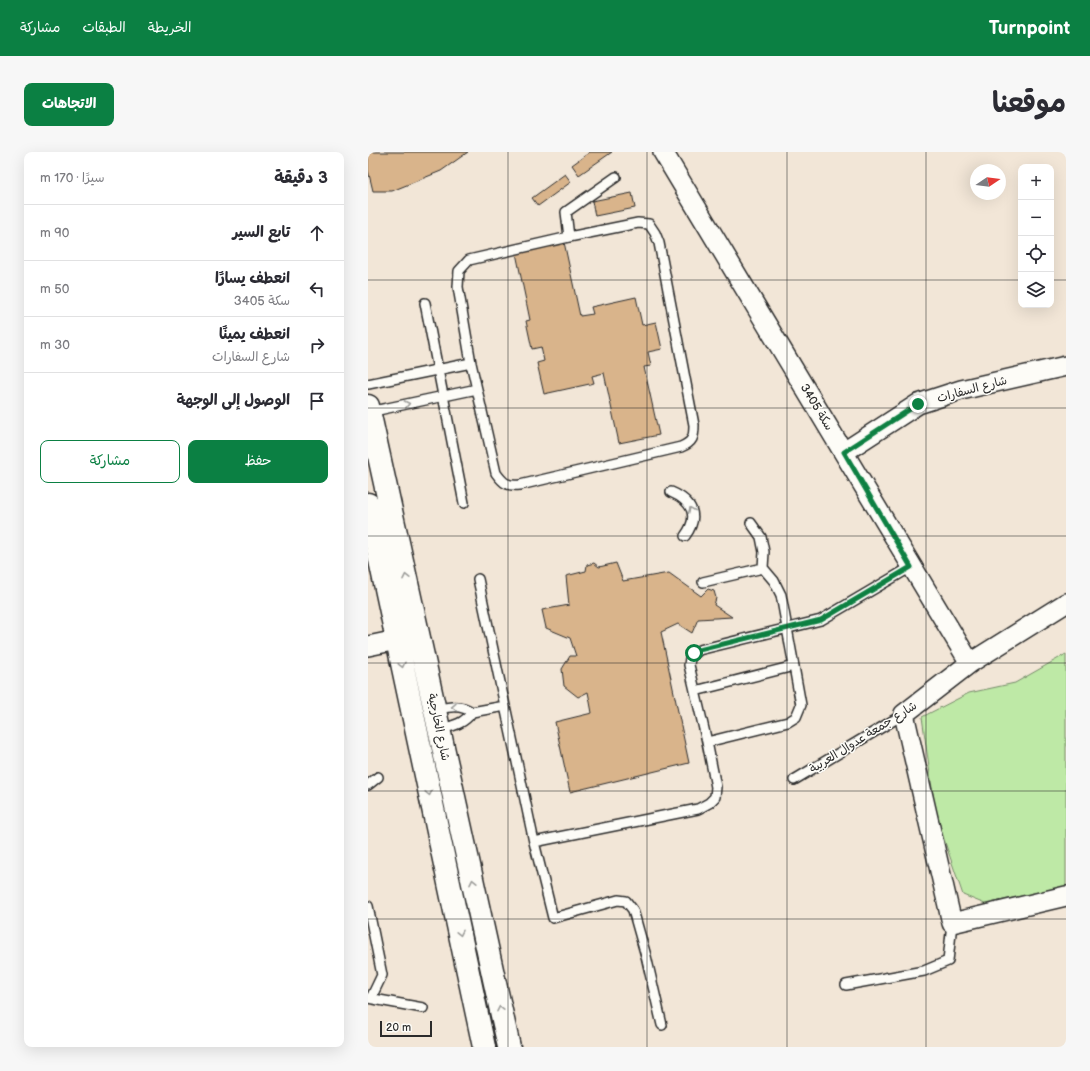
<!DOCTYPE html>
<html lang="ar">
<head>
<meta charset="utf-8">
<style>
	:root { --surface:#fff; --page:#f7f7f7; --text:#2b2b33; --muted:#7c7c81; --line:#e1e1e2; --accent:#0b8043 }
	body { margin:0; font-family:"Balsamiq Sans","Playpen Sans Arabic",sans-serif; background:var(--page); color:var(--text); direction:rtl }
	.controls { position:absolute; right:12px; top:12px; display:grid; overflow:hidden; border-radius:8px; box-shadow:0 4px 16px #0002 }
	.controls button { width:36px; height:36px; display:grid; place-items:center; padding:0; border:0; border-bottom:1px solid var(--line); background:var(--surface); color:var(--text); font:20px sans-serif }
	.compass { position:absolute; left:602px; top:12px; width:36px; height:36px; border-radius:50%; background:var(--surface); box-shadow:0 4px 16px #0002; rotate:77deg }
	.scale { position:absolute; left:12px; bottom:10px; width:52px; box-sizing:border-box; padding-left:4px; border:2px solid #2b2b2b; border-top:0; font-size:11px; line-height:14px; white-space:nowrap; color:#2b2b2b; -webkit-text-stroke:3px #fdfcf7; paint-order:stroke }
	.stop { position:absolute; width:12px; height:12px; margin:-9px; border:3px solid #0b8043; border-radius:50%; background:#fff }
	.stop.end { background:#0b8043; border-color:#fff; box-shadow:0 1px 4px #0008 }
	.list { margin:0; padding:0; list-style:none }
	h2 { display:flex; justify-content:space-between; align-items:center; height:52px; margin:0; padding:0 16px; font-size:17px }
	h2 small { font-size:13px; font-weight:400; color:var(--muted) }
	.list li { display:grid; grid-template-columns:26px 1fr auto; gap:12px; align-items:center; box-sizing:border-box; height:56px; padding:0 16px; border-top:1px solid var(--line) }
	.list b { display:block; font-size:15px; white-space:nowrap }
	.list p { margin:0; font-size:13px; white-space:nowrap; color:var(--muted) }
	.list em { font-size:13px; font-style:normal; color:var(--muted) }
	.actions { display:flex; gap:8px; padding:12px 16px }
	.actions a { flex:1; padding:9px 0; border:1px solid var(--accent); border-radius:8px; text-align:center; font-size:14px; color:var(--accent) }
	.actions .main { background:var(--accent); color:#fff }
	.icon { flex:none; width:22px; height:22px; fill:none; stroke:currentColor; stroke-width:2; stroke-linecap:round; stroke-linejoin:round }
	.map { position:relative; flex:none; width:698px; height:895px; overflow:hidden; direction:ltr; border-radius:8px }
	header { display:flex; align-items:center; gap:24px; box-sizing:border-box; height:56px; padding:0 20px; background:var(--accent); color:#fff }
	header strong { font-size:19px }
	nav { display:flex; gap:22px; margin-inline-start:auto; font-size:14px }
	.intro { display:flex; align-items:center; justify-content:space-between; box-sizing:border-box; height:96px; padding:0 24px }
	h1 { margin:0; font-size:28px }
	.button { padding:10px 18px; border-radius:8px; background:var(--accent); color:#fff; font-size:14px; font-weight:700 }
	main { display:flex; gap:24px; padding:0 24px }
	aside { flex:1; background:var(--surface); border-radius:8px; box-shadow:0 4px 16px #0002 }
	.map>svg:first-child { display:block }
	.green { fill:#bee9a6; stroke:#748a68 }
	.building { fill:#d9b48b; stroke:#2b2b2b }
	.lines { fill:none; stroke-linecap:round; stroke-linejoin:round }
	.lane-casing { stroke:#2b2b2b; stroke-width:12 }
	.street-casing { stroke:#2b2b2b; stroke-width:22 }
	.primary-casing { stroke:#2b2b2b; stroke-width:25 }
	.lane { stroke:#fdfcf7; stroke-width:9 }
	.street { stroke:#fdfcf7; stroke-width:19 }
	.primary { stroke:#fdfcf7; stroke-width:22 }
	.oneway { stroke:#9e9e9b }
	.route { stroke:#0b8043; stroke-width:5 }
	.grid { fill:none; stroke:#2b2b2b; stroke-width:1; stroke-opacity:0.55 }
	.labels { text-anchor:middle; stroke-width:3; stroke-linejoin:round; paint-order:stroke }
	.street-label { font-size:12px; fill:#2b2b2b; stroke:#fdfcf7 }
</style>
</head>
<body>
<header>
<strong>Turnpoint</strong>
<nav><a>الخريطة</a><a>الطبقات</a><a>مشاركة</a></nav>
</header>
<div class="intro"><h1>موقعنا</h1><a class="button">الاتجاهات</a></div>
<main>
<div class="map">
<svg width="698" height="895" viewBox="0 0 698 895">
	<rect width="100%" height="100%" fill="#f2e6d7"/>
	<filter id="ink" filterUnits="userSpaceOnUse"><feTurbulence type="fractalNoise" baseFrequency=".025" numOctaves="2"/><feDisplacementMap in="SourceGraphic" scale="8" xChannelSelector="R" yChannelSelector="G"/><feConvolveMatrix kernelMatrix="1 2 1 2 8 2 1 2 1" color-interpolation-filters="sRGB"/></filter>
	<g filter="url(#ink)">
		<!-- green -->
		<path class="green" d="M 698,502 L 698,734 L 617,752 L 595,743 L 568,664 L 554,565 L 601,541 L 647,531 Z"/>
		<!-- building -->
		<path class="building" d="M 0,0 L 100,0 L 73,19 L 24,39 L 5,39 L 0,18 Z
			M 222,0 L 244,0 L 211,23 L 204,13 Z
			M 197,22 L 203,30 L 170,54 L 164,46 Z
			M 264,41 L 267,56 L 227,64 L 224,49 Z
			M 196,90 L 212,164 L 225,162 L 223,155 L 268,145 L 274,173 L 288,170 L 294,197 L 280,200 L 283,214 L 276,215 L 291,283 L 251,291 L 236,221 L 224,224 L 226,231 L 176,242 L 169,211 L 176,209 L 173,195 L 164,197 L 158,169 L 162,168 L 148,101 Z
			M 226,411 L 231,415 L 248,411 L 255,429 L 301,421 L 333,444 L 340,437 L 346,439 L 348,446 L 346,453 L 364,465 L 330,467 L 324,481 L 310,472 L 293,480 L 321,611 L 202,640 L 187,570 L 224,561 L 222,550 L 220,540 L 210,545 L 196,534 L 194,517 L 202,504 L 208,504 L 202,486 L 178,476 L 174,458 L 201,453 L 198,424 L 218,419 L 219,413 Z"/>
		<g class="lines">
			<!-- lane casing -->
			<g class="lane-casing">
				<path id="lane" d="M 201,85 L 270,71 L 281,72 L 287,81 L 291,91 L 326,273 C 326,285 325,290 313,295 L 152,333 C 139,334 136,332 128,321 L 103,211 L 90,135 L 91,119 L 101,108 L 201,85 L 198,60 L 248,25
					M 57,151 L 96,351
					M 0,232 L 103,211
					M 1,260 L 109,237
					M 303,340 C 324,349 332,364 317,384
					M 110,427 L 166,690 L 185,766 L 250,748 L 258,749 L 265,758 L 278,804 L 294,873
					M 335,430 L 395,416
					M 327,539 L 426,514
					M 67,558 C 81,555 91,552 104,560 L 137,554
					M 72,577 C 85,574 96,572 104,560
					M 339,590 L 420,570 L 428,565 L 433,553 L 413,443 L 406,429 L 395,416 L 396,400 L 393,385 L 383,371
					M 426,628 L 536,562
					M 0,633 L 10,625
					M 166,690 L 330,657 L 341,651 L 347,645 L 348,635 L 339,590 L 321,513 L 322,506 L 331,498 L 453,468 L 543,415
					M 0,754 L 14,823 L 3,846
					M 478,833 L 556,819 L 580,809 L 584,771
					M 0,846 L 55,856"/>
			</g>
			<!-- street casing -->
			<g class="street-casing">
				<path id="street" d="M 295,0 L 602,511
					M 476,300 L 550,252 L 593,238 L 698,214
					M 698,451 L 602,511 L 536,562 L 584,771 L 698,744
					M 0,494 L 29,488"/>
			</g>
			<!-- primary casing -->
			<g class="primary-casing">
				<path id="primary" d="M 0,254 L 141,895
					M 0,352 L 116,895"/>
			</g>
			<!-- lane -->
			<use href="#lane" class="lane"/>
			<!-- street -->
			<use href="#street" class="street"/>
			<!-- primary -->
			<use href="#primary" class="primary"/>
		</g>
		<!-- one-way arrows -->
		<defs><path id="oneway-chevron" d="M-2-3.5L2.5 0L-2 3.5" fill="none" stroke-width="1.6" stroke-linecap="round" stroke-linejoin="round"/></defs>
		<g class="oneway">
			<use href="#oneway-chevron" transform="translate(39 252) rotate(-12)"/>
			<use href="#oneway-chevron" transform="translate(323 358) rotate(-112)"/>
			<use href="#oneway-chevron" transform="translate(38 425) rotate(-102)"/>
			<use href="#oneway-chevron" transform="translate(34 513) rotate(78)"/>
			<use href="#oneway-chevron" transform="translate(86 555) rotate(179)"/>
			<use href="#oneway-chevron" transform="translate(61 641) rotate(78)"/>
			<use href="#oneway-chevron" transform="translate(105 730) rotate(-102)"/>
			<use href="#oneway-chevron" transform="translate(92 781) rotate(78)"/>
			<use href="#oneway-chevron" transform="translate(132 857) rotate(-102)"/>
		</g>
	</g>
	<g class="lines" filter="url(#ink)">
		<!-- route -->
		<path class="route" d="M 326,501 L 331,498 L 453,468 L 543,415 L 476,300 L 550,252"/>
	</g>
	<!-- grid -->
	<path class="grid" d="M 140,0 L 140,895M 279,0 L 279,895M 419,0 L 419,895M 558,0 L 558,895M 0,128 L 653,128M 683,128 L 698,128M 0,256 L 698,256M 0,384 L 698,384M 0,511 L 698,511M 0,639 L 698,639M 0,767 L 698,767"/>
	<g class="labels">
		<!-- street labels -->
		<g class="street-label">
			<text transform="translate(604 237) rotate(-15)" y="4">شارع السفارات</text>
			<text transform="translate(449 255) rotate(59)" y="4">سكة 3405</text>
			<text transform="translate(71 575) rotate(78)" y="4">شارع الخارجية</text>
			<text transform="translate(495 585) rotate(-32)" y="4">شارع جمعة عدوال العربية</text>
		</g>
	</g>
</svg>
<div class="controls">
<button>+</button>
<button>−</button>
<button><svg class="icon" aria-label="locate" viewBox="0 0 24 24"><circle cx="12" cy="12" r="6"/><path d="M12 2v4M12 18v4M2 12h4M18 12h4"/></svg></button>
<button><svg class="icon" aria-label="layers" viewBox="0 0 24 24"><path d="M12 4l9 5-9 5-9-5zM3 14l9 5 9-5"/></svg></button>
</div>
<svg class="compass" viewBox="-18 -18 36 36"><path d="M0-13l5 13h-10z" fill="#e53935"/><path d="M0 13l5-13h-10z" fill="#7c7c81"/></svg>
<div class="scale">20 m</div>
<div class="stop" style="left:326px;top:501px"></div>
<div class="stop end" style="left:550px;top:252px"></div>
</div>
<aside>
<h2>3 دقيقة<small>سيرًا · 170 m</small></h2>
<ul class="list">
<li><svg class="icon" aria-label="ahead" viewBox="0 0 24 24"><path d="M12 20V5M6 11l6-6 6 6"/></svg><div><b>تابع السير</b></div><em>90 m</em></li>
<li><svg class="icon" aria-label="left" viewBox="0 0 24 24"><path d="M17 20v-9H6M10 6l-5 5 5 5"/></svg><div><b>انعطف يسارًا</b><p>سكة 3405</p></div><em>50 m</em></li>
<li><svg class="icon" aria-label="right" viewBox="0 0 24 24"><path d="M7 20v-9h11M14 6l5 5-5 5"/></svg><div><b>انعطف يمينًا</b><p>شارع السفارات</p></div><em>30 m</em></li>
<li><svg class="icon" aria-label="arrive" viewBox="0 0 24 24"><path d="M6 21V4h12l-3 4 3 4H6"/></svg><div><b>الوصول إلى الوجهة</b></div></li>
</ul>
<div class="actions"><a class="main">حفظ</a><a>مشاركة</a></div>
</aside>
</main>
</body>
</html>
